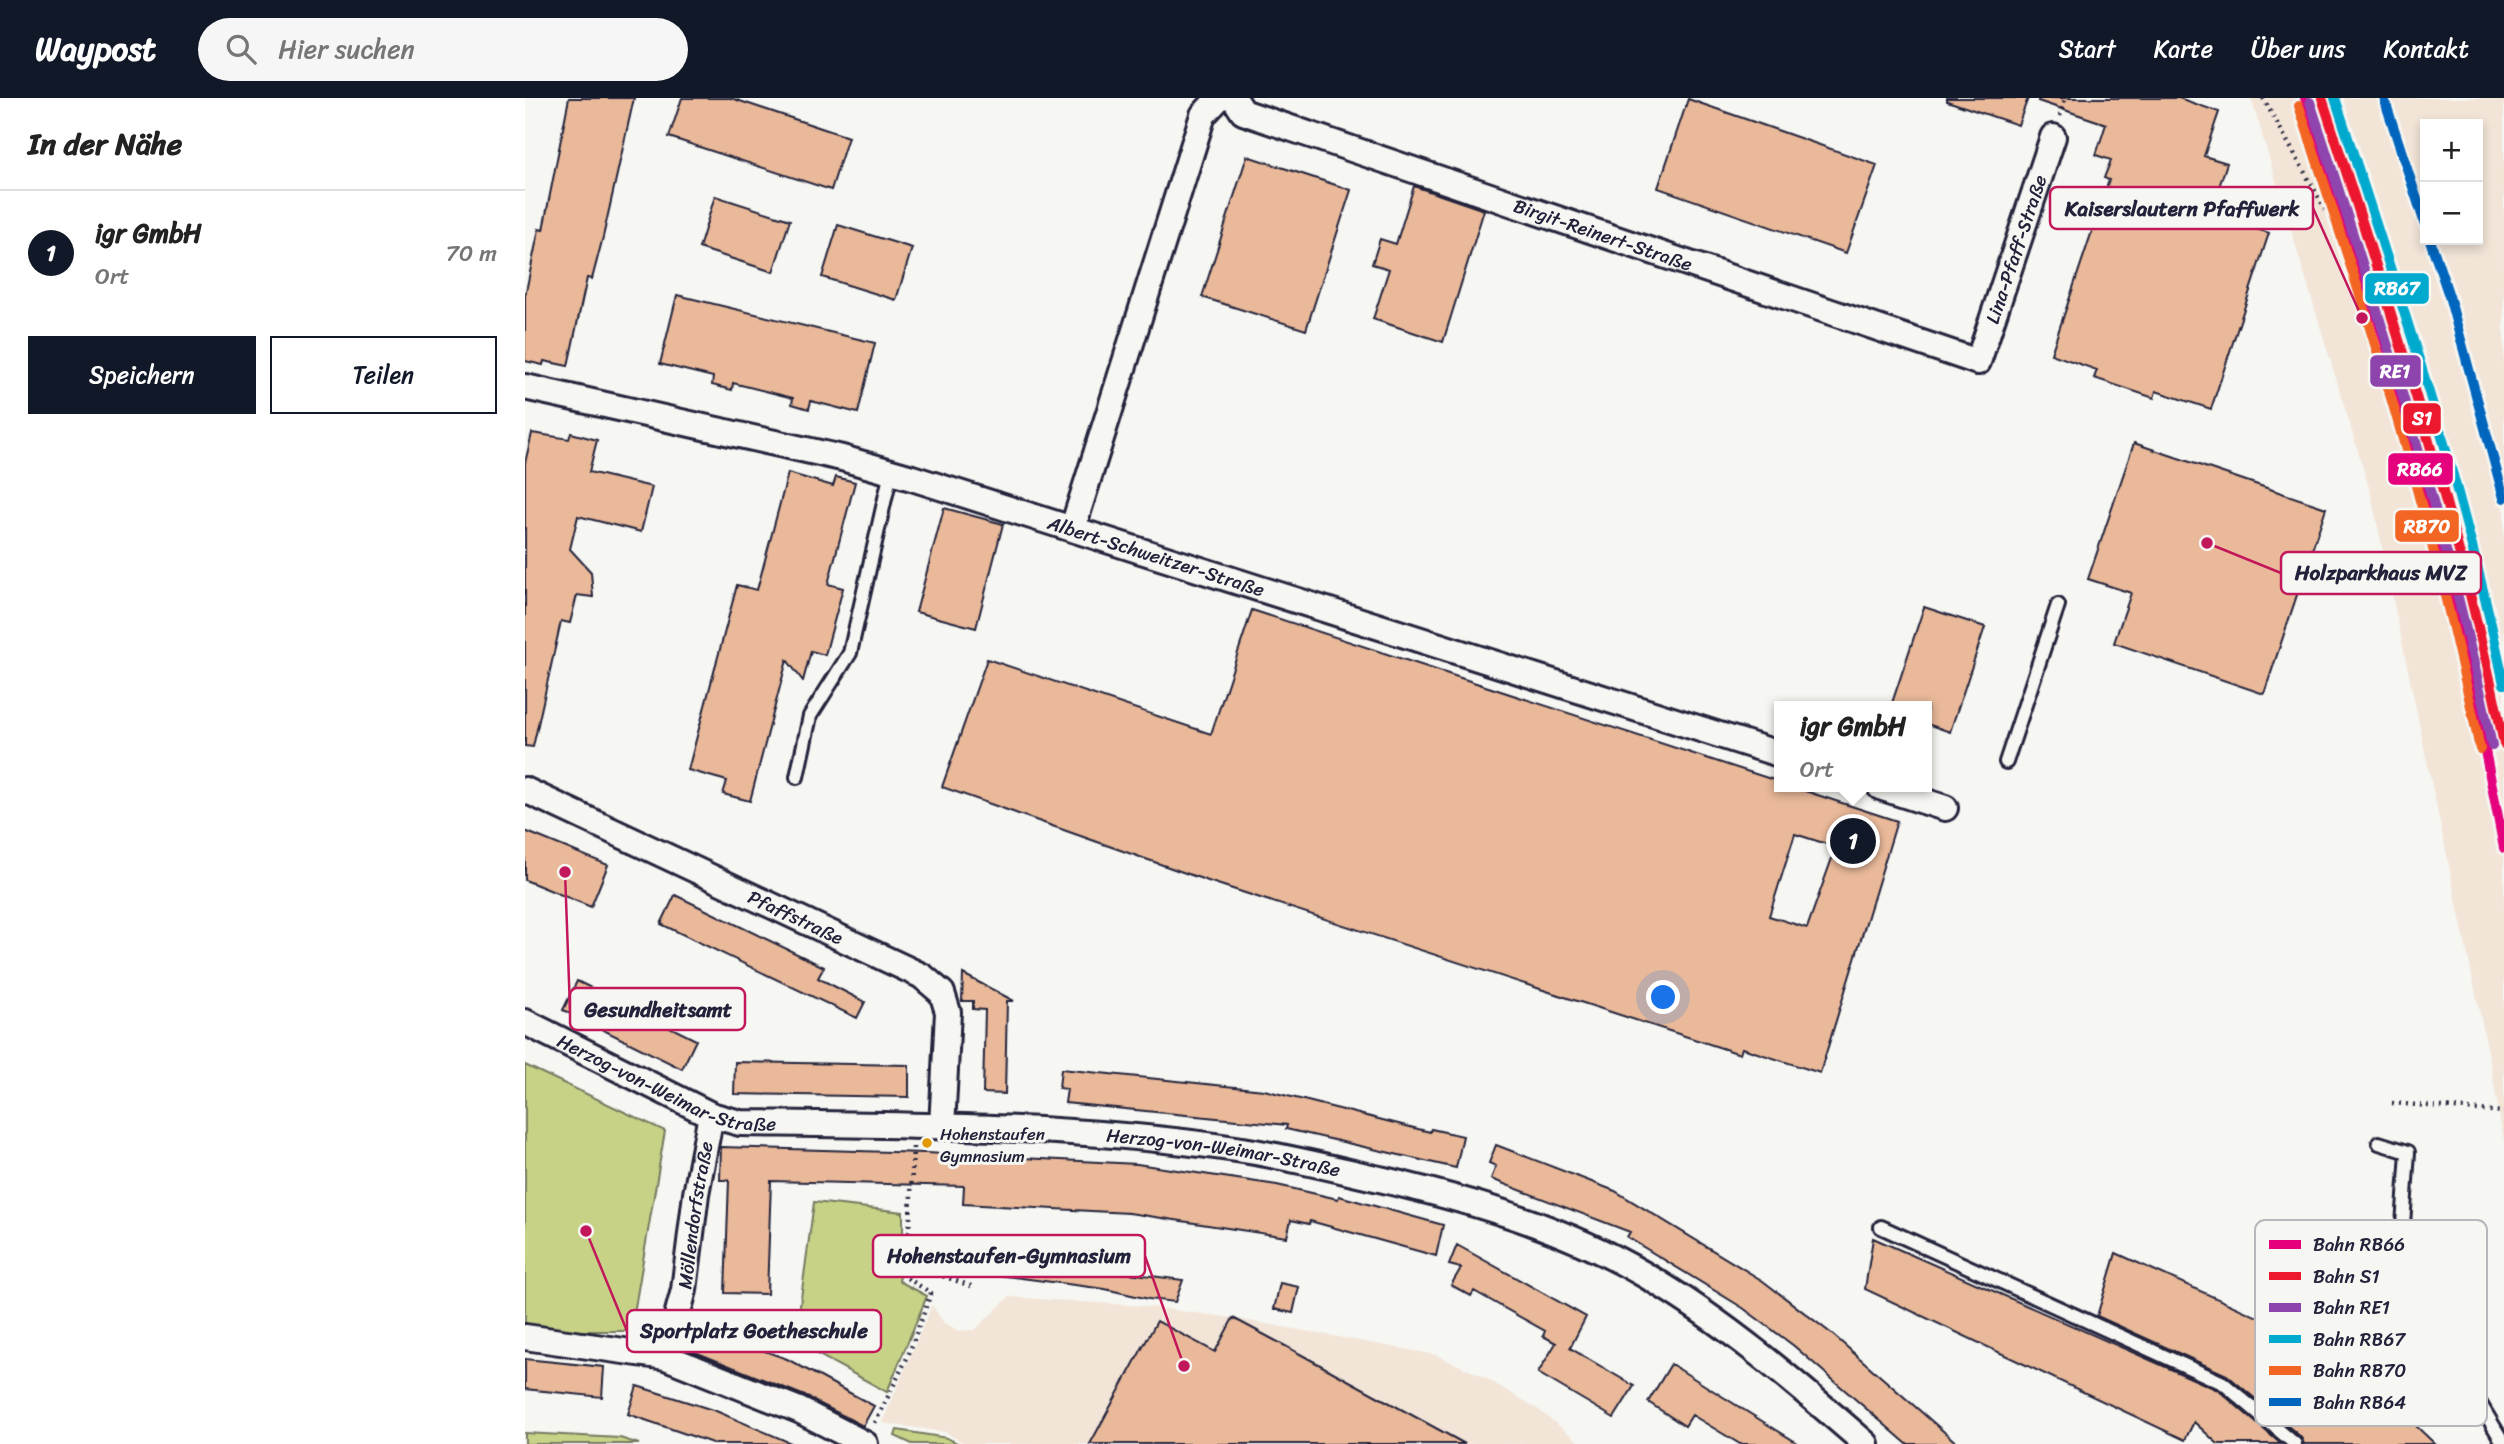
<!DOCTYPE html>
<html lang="de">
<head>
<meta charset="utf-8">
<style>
	:root { --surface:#fff; --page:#f6f6f6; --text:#222; --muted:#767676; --line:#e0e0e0; --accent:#111827 }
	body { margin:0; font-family:Sriracha,sans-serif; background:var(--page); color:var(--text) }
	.controls { position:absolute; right:21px; top:21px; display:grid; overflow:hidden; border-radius:0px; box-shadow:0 4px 10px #0003 }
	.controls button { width:63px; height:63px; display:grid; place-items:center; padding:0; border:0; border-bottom:2px solid var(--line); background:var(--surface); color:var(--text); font:35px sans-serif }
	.you { position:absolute; left:1139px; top:900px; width:24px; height:24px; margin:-18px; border:5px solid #fff; border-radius:50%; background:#1a73e8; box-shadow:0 0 0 10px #1a73e833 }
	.badge { display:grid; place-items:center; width:46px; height:46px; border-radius:50%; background:var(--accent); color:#fff; font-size:23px; font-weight:700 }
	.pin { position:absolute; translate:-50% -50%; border:4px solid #fff; box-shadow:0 2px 7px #0006 }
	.popup { position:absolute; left:1249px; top:603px; width:158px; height:91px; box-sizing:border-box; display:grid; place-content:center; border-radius:0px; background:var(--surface); filter:drop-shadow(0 2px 5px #0005); font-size:23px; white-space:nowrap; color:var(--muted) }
	.popup b { font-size:26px; color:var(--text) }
	.popup::after { content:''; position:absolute; left:50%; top:100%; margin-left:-14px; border:14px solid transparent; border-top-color:var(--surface) }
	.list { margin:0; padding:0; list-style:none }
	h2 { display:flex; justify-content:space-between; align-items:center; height:91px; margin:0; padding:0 28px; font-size:30px }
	h2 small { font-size:23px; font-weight:400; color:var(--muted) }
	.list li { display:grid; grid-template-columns:46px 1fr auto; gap:21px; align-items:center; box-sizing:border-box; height:126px; padding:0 28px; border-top:2px solid var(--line) }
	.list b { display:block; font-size:26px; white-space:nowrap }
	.list p { margin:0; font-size:23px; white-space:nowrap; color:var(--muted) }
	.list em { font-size:23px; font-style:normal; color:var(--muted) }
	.actions { display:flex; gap:14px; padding:21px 28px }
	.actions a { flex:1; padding:16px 0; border:2px solid var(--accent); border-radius:0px; text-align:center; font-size:24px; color:var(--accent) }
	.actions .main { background:var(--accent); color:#fff }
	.icon { flex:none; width:38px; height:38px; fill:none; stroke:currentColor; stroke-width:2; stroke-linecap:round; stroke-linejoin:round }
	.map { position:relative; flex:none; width:1979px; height:1346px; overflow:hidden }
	header { display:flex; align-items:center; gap:42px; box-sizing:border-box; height:98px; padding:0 35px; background:var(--accent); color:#fff }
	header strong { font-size:33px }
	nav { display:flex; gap:38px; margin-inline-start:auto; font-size:24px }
	.search { width:490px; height:63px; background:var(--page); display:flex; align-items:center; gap:18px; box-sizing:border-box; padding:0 24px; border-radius:38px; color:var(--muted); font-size:26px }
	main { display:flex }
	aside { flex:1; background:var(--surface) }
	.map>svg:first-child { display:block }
	.built { fill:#f2e4d7; fill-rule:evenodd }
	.green { fill:#c7d286; stroke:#747a60; stroke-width:2 }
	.building { fill:#e9b999; stroke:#22223b; stroke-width:2; fill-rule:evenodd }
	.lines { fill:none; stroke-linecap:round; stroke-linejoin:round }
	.lane-casing { stroke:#22223b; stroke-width:18 }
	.street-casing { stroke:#22223b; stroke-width:30 }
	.path { stroke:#22223b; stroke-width:4.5; stroke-dasharray:2 5; stroke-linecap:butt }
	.lane { stroke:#f6f6f2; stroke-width:12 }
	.street { stroke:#f6f6f2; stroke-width:24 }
	.rail-1-casing { stroke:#f6f6f2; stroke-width:16 }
	.rail-2-casing { stroke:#f6f6f2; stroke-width:16 }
	.rail-3-casing { stroke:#f6f6f2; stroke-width:16 }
	.rail-4-casing { stroke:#f6f6f2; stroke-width:16 }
	.rail-5-casing { stroke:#f6f6f2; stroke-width:16 }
	.rail-6-casing { stroke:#f6f6f2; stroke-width:16 }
	.rail-1 { stroke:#e5007d; stroke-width:10 }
	.rail-2 { stroke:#ec192e; stroke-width:10 }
	.rail-3 { stroke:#8e44ad; stroke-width:10 }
	.rail-4 { stroke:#00a9ce; stroke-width:10 }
	.rail-5 { stroke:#f26522; stroke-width:10 }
	.rail-6 { stroke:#0065bd; stroke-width:10 }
	.bus-dot { fill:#e29906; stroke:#f6f6f2; stroke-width:2.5 }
	.labels { text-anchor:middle; stroke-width:6; stroke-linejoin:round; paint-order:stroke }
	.bus-label { font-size:17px; fill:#22223b; stroke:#f6f6f2; text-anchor:start }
	.street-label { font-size:19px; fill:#22223b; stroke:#f6f6f2 }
	.key { fill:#f6f6f2; stroke:#b6b6bb; stroke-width:2 }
	.key-label { font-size:19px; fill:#22223b }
	.leader { fill:none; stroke:#c2185b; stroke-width:2.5 }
	.callout-dot { fill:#c2185b; stroke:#f6f6f2; stroke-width:2.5 }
	.callout { fill:#f6f6f2; stroke:#c2185b; stroke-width:2.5 }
	.callout-label { font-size:21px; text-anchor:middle; font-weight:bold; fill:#22223b }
	.line-badge { stroke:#f6f6f2; stroke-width:2.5 }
	.badge-label { font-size:19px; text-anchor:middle; font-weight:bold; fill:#fff }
</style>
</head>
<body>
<header>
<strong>Waypost</strong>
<div class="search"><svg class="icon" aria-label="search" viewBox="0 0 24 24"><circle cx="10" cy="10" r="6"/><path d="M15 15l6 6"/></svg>Hier suchen</div>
<nav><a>Start</a><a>Karte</a><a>Über uns</a><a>Kontakt</a></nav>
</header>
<main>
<aside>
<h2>In der Nähe<small></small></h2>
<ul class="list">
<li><span class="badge">1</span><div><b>igr GmbH</b><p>Ort</p></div><em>70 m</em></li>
</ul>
<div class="actions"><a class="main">Speichern</a><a>Teilen</a></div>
</aside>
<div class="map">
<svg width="1979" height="1346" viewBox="0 0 1979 1346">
	<rect width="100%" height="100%" fill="#f6f6f2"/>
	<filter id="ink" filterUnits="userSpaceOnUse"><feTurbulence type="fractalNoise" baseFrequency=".0143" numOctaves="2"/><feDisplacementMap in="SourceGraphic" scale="14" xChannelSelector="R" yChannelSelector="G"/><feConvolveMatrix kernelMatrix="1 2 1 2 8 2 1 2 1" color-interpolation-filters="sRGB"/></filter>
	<g filter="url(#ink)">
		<!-- built -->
		<path class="built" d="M 1726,0 L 1979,0 L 1979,1045 L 1966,968 L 1846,396 ZM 1900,26 L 1953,26 L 1953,142 L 1900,142 Z
			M 484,1199 L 617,1208 L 708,1220 L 911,1257 L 959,1279 L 1011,1310 L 1057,1346 L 441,1346 L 420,1334 L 357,1325 L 407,1207 L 419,1225 L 434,1233 L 450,1232 Z"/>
		<!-- green -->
		<path class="green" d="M 0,967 L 140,1033 L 106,1233 L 0,1233 Z
			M 289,1104 L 378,1114 L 378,1166 L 374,1183 L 402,1198 L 362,1294 L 270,1244 Z
			M 372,1332 L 422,1340 L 434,1346 L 387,1346 L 370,1338 Z
			M 0,1335 L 95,1340 L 114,1346 L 0,1346 Z"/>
		<!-- building -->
		<path class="building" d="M 44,0 L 109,0 L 78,139 L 67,181 L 62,180 L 43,268 L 19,263 L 18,267 L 0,263 L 0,198 L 14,131 L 18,132 Z
			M 157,0 L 206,0 L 323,39 L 306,92 L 144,39 Z
			M 1422,0 L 1503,0 L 1493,27 L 1422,3 Z
			M 1514,0 L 1654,0 L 1694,14 L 1679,58 L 1702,65 L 1685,116 L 1744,135 L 1686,311 L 1631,293 L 1629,300 L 1569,280 L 1572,272 L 1526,256 L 1584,82 L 1579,80 L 1586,62 L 1571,57 L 1581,26 L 1513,3 Z
			M 1163,1 L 1352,67 L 1321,155 L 1133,90 Z
			M 722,58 L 826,92 L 781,232 L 677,199 Z
			M 889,88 L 959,112 L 918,244 L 848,221 L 864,171 L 847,166 L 855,141 L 871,146 Z
			M 190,98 L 265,122 L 248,174 L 174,150 Z
			M 313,127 L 387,150 L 371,202 L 297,179 Z
			M 152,197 L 350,245 L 333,315 L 286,303 L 284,311 L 267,306 L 268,300 L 208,285 L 207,292 L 187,287 L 188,279 L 135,266 Z
			M 7,335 L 44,341 L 46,335 L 72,342 L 64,374 L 127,389 L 116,434 L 53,418 L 45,451 L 66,474 L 68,499 L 52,497 L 45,525 L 36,523 L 8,649 L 0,648 L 0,365 Z
			M 1609,345 L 1801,410 L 1739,596 L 1589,545 L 1606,495 L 1563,481 Z
			M 263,375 L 308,388 L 311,379 L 330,384 L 303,486 L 318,490 L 300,557 L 286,553 L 278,583 L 262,562 L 225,703 L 198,696 L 202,683 L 163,672 L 212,487 L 232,492 Z
			M 419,410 L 478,426 L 451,530 L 391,514 Z
			M 1399,509 L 1460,529 L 1425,634 L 1402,626 L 1402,608 L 1366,608 Z
			M 727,512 L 1255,684 L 1255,689 L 1268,689 L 1372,723 L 1295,975 L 1217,950 L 1215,956 L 683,783 L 417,689 L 462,561 L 686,636 ZM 1270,736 L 1311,749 L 1282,830 L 1244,818 Z
			M 0,733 L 83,767 L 66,809 L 0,782 Z
			M 150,797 L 299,869 L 293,880 L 340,904 L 332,920 L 136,826 Z
			M 438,876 L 489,903 L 482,903 L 480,996 L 458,995 L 460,912 L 448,911 L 448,903 L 437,903 Z
			M 52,883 L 171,942 L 157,971 L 38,912 Z
			M 210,964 L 384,967 L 384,999 L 209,996 Z
			M 536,971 L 739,992 L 905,1034 L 906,1031 L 938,1038 L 931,1070 L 761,1031 L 762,1027 L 540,1005 L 542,991 L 534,990 Z
			M 971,1047 L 1090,1093 L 1238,1183 L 1307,1236 L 1433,1346 L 1382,1346 L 1269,1248 L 1218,1210 L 1102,1139 L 1105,1134 L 966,1081 L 971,1068 L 964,1065 Z
			M 196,1049 L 401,1055 L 612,1066 L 752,1087 L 813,1101 L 814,1098 L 918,1127 L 911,1158 L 785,1123 L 784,1126 L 766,1122 L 762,1139 L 604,1115 L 438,1106 L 439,1088 L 246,1083 L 242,1196 L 200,1195 L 204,1082 L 195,1082 Z
			M 1348,1140 L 1693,1292 L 1756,1346 L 1693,1346 L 1669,1324 L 1660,1342 L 1340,1191 Z
			M 932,1147 L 1061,1219 L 1045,1250 L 1109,1288 L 1089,1320 L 1013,1275 L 1031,1245 L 1018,1238 L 1020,1233 L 949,1193 L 946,1198 L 926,1187 L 936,1170 L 924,1167 Z
			M 452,1155 L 537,1164 L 538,1159 L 564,1161 L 564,1170 L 658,1182 L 650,1204 L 624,1201 L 580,1191 L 450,1174 Z
			M 1591,1155 L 1786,1243 L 1794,1235 L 1910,1346 L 1779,1346 L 1776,1339 L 1702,1277 L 1572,1218 Z
			M 755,1185 L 774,1189 L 768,1215 L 749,1211 Z
			M 708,1220 L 753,1244 L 940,1346 L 565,1346 L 632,1223 L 690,1254 Z
			M 173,1229 L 262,1261 L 349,1308 L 338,1328 L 280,1298 L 165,1252 Z
			M 0,1261 L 79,1269 L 77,1299 L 0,1291 Z
			M 1146,1266 L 1203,1302 L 1274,1346 L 1215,1346 L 1167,1317 L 1160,1328 L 1123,1304 Z
			M 112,1288 L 191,1313 L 268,1346 L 190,1346 L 103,1316 Z"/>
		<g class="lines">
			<!-- lane casing -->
			<g class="lane-casing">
				<path id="lane" d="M 1481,664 L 1533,507
					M 272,679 L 285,618 L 325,555 L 366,374
					M 1854,1045 L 1883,1054 L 1876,1156 L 1885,1188 L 1979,1346
					M 1356,1129 L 1698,1285 L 1770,1346"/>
			</g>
			<!-- street casing -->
			<g class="street-casing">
				<g id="street">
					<path id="s1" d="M 709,0 L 718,14 L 1453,264 L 1528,39"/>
					<path id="s2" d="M 0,289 L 317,360 L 387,380 L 1254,656"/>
					<path d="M 548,429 L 678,17 L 694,0"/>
					<path d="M 1355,689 L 1420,710"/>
					<path id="s3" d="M 0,692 L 397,878 L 417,895 L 423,914 L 417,1029"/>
					<path id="s4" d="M 0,924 L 186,1017 L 215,1025 C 377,1027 550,1027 711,1051 C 760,1058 810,1071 859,1082 C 948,1103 1040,1130 1120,1177 C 1200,1224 1271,1285 1341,1346"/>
					<path d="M 0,1239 L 141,1259 L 274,1312 L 340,1346"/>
					<path id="s5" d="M 141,1259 L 159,1192 L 171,1096 L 186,1017"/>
				</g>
			</g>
			<!-- path -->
			<path class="path" d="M 1738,0 L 1802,114 L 1813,121
				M 1535,18 L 1540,0
				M 1867,1005 L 1979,1014
				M 388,1049 L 383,1166 L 449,1189
				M 350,1325 L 383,1258 L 406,1195 L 382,1180 L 383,1166"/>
			<!-- lane -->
			<use href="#lane" class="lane"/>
			<!-- street -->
			<use href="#street" class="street"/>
			<!-- rail-1 casing -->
			<g class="rail-1-casing">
				<path id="rail-1" d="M 1780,0 C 1810,93 1843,185 1870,278 C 1915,434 1949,591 1979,750"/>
			</g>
			<!-- rail-2 casing -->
			<g class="rail-2-casing">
				<path id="rail-2" d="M 1797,0 C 1867,213 1934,426 1979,646"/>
			</g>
			<!-- rail-3 casing -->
			<g class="rail-3-casing">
				<path id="rail-3" d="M 1785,4 C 1855,216 1922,429 1967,648"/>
			</g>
			<!-- rail-4 casing -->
			<g class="rail-4-casing">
				<path id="rail-4" d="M 1810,0 C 1873,193 1938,386 1979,586"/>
			</g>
			<!-- rail-5 casing -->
			<g class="rail-5-casing">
				<path id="rail-5" d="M 1774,8 C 1844,220 1910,432 1955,651"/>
			</g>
			<!-- rail-6 casing -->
			<g class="rail-6-casing">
				<path id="rail-6" d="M 1859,0 L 1900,126
					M 1905,142 L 1924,198 L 1979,400"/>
			</g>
			<!-- rail-1 -->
			<use href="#rail-1" class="rail-1"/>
			<!-- rail-2 -->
			<use href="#rail-2" class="rail-2"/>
			<!-- rail-3 -->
			<use href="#rail-3" class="rail-3"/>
			<!-- rail-4 -->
			<use href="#rail-4" class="rail-4"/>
			<!-- rail-5 -->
			<use href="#rail-5" class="rail-5"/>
			<!-- rail-6 -->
			<use href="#rail-6" class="rail-6"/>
		</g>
	</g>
	<!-- markers -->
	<circle class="bus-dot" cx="402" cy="1045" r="6"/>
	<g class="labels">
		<!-- bus labels -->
		<g class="bus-label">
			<text x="415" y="1042">Hohenstaufen<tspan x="415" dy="22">Gymnasium</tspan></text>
		</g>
		<!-- street labels -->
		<g class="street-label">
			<text dy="7" stroke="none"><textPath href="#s1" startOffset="397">Birgit-Reinert-Straße</textPath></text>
			<text dy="7" stroke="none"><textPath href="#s1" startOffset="912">Lina-Pfaff-Straße</textPath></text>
			<text dy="7" stroke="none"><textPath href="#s2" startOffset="654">Albert-Schweitzer-Straße</textPath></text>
			<text dy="7" stroke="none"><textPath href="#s3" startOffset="299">Pfaffstraße</textPath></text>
			<text dy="7" stroke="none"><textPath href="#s4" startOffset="156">Herzog-von-Weimar-Straße</textPath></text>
			<text dy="7" stroke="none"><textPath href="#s4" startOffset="723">Herzog-von-Weimar-Straße</textPath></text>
			<text dy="7" stroke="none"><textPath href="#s5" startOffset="145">Möllendorfstraße</textPath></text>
		</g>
	</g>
	<!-- legend -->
	<rect x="1730" y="1122" width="232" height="206" rx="10" class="key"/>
	<rect x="1744" y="1142" width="32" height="9" fill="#e5007d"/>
	<rect x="1744" y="1174" width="32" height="8" fill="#ec192e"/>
	<rect x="1744" y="1205" width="32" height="9" fill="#8e44ad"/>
	<rect x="1744" y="1237" width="32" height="8" fill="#00a9ce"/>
	<rect x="1744" y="1268" width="32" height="9" fill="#f26522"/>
	<rect x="1744" y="1300" width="32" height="8" fill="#0065bd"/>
	<g class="key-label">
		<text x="1788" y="1153">Bahn RB66</text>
		<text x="1788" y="1185">Bahn S1</text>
		<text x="1788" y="1216">Bahn RE1</text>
		<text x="1788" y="1248">Bahn RB67</text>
		<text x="1788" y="1279">Bahn RB70</text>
		<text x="1788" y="1311">Bahn RB64</text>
	</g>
	<!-- callouts -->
	<path class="leader" d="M1837 220L1788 110M1682 445L1756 475M40 774L45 911M659 1268L620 1158M61 1133L102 1233"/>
	<g class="callout-dot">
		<circle cx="1837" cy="220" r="7"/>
		<circle cx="1682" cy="445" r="7"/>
		<circle cx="40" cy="774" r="7"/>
		<circle cx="659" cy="1268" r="7"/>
		<circle cx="61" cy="1133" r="7"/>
	</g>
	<g class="callout">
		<rect x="1525" y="89" width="263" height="42" rx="7"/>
		<rect x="1756" y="454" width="200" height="42" rx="7"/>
		<rect x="45" y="890" width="175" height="42" rx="7"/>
		<rect x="348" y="1137" width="272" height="42" rx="7"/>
		<rect x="102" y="1212" width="254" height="42" rx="7"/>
	</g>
	<g class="callout-label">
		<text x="1657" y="118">Kaiserslautern Pfaffwerk</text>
		<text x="1856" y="482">Holzparkhaus MVZ</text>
		<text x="133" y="919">Gesundheitsamt</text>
		<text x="484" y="1165">Hohenstaufen-Gymnasium</text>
		<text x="229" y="1240">Sportplatz Goetheschule</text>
	</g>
	<g class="line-badge">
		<rect x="1839" y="174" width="66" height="33" rx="7" fill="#00a9ce"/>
		<rect x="1844" y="256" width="53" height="34" rx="7" fill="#8e44ad"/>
		<rect x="1877" y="304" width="40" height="33" rx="7" fill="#ec192e"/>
		<rect x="1862" y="354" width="67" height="34" rx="7" fill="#e5007d"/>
		<rect x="1869" y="411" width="66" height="34" rx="7" fill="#f26522"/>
	</g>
	<g class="badge-label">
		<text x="1872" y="197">RB67</text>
		<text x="1870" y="280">RE1</text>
		<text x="1897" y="327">S1</text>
		<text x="1895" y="378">RB66</text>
		<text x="1902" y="435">RB70</text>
	</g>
</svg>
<div class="controls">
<button>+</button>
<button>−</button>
</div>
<div class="you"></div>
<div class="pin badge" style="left:1328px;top:743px">1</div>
<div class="popup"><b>igr GmbH</b>Ort</div>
</div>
</main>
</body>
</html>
